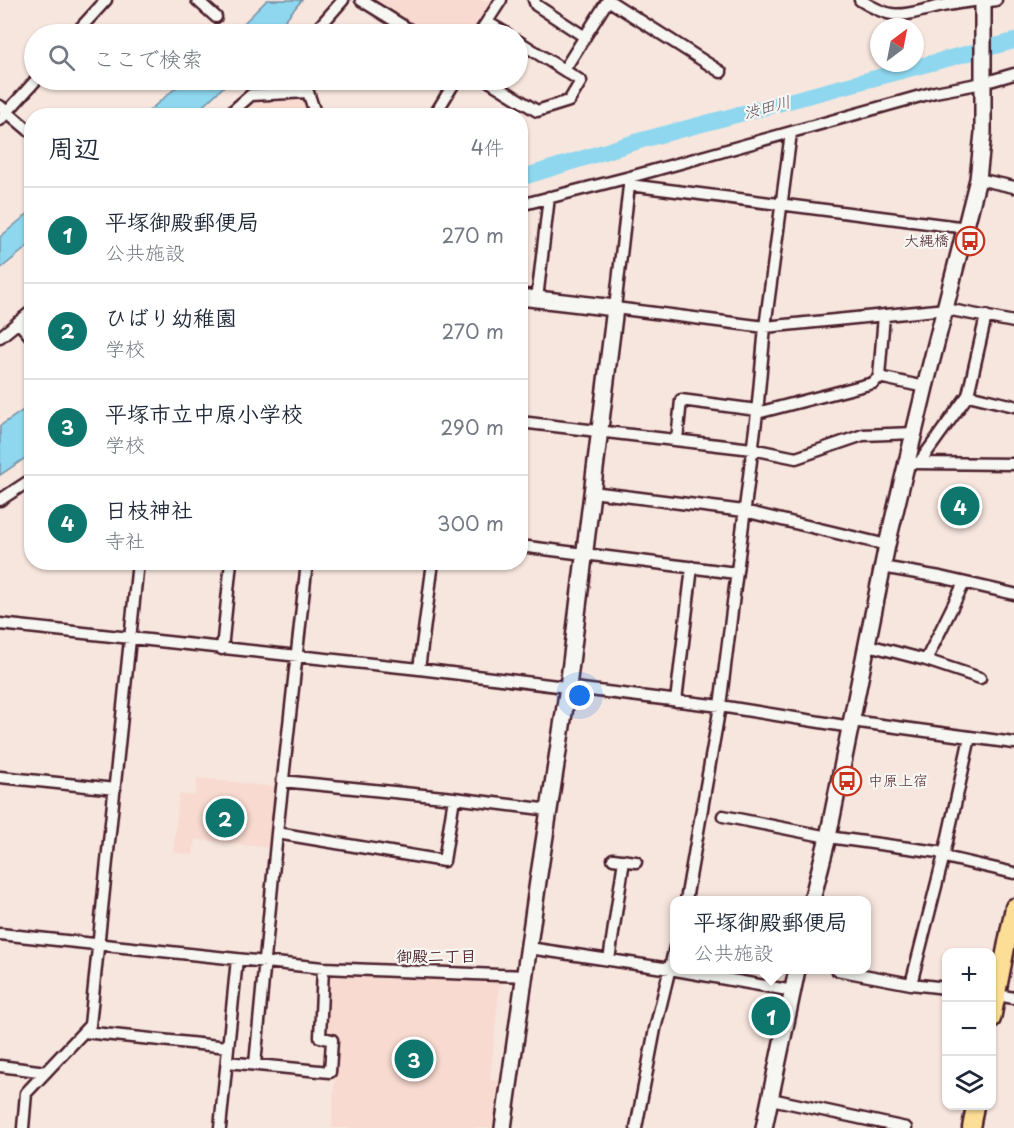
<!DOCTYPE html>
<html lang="ja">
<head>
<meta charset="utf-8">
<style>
	:root { --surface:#fff; --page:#f2f2f3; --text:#1f2937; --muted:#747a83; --line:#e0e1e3; --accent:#0f766e }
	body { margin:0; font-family:"Playpen Sans","Klee One",sans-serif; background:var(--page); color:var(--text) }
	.controls { position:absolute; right:18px; bottom:18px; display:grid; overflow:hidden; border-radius:12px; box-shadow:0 2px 4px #0004 }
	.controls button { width:54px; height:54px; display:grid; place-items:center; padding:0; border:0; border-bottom:2px solid var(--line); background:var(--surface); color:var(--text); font:30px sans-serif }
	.compass { position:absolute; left:870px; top:18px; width:54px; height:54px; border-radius:50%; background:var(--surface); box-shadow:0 2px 4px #0004; rotate:32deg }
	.you { position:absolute; left:580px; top:696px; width:21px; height:21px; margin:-15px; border:4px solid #fff; border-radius:50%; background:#1a73e8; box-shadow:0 0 0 9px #1a73e833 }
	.badge { display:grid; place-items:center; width:39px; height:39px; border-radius:50%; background:var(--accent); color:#fff; font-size:20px; font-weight:700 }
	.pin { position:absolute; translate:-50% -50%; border:3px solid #fff; box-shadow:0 2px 6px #0006 }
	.popup { position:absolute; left:670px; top:896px; width:201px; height:78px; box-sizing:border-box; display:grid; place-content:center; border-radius:12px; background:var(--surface); filter:drop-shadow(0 2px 4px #0005); font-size:20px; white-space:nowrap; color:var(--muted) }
	.popup b { font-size:22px; color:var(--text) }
	.popup::after { content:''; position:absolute; left:50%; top:100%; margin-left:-12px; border:12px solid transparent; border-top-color:var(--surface) }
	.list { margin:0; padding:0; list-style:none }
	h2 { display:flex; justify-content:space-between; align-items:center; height:78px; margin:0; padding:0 24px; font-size:26px }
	h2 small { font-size:20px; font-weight:400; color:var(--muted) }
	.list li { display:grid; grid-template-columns:39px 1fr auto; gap:18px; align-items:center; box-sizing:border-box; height:96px; padding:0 24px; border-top:2px solid var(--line) }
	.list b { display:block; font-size:22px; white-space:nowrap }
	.list p { margin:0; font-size:20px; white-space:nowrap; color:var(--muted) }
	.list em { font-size:20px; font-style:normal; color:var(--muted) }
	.icon { flex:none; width:33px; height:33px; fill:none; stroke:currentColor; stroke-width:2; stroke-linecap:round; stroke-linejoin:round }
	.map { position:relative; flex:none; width:1014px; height:1128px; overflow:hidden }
	.search { position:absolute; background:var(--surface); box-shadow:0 2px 4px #0004; left:24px; top:24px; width:504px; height:66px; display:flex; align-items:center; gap:15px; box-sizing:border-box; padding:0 21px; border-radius:33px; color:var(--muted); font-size:22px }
	.panel { position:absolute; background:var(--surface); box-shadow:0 2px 4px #0004; left:24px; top:108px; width:504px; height:462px; border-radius:24px }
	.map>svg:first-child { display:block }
	.built { fill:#f8dad0 }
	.water { fill:#8ed7ef; stroke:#738da1; stroke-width:1.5 }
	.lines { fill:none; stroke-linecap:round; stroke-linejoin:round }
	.river { stroke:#8ed7ef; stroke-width:16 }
	.street-casing { stroke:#4a1f2b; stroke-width:15 }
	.secondary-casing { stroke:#4a1f2b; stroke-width:20 }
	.primary-casing { stroke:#4a1f2b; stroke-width:21 }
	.street { stroke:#f6f6f2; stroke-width:10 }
	.secondary { stroke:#f6f6f2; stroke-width:15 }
	.primary { stroke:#fdde96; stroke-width:16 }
	.labels { text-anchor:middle; stroke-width:4.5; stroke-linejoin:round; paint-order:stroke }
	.poi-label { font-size:15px; fill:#4a1f2b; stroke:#f6f6f2; text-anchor:end }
	.water-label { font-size:16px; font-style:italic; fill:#5b4d5c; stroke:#f6f6f2 }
	.neighbourhood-label { font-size:16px; font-weight:bold; fill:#4a1f2b; stroke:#f6f6f2 }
</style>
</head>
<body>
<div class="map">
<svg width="1014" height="1128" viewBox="0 0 1014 1128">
	<rect width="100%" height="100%" fill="#f7e6de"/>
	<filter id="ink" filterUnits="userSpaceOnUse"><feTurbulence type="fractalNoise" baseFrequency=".0167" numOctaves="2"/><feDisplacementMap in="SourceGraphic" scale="12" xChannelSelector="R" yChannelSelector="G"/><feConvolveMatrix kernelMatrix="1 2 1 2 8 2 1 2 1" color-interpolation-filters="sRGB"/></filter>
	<g filter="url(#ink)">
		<!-- built -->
		<path class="built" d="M 371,0 L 495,0 L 473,34 L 425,34 Z
			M 263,98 L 295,98 L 301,100 L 309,108 L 312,116 L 238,116 L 258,100 Z
			M 197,778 L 276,787 L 270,848 L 195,839 L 193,855 L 173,852 L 179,794 L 195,796 Z
			M 331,975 L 500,980 L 490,1080 L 508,1082 L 498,1128 L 332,1128 L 337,1038 L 324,1033 L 327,978 Z"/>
		<!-- water -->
		<path class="water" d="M 267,0 L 302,0 L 273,34 L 233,34 Z
			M 185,80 L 231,80 L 193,115 L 144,115 Z
			M 31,211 L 31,244 L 0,269 L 0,237 Z
			M 31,405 L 31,454 L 0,475 L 0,426 Z"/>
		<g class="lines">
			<!-- river -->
			<path class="river" d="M 520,178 L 642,140 L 1014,41"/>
			<!-- street casing -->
			<g class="street-casing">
				<path id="street" d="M 197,0 L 216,17
					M 361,0 L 416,34
					M 534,0 L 536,5 L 585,37
					M 608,0 L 721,72
					M 860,0 C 897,23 904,14 942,6 C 955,3 967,2 980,0
					M 983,2 L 996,0
					M 487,22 L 507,34
					M 75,34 L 106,0
					M 313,34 L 343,0
					M 479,34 L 501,0
					M 564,70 L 608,0
					M 304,80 L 316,116
					M 487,80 L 537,111 L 569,101 L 581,81 L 518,41
					M 0,106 L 32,133
					M 227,116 L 251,95 L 308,92
					M 434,116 L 456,80
					M 0,120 L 36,80
					M 630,177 L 615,308 L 765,327 L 946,309 L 1014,322
					M 978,179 L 1014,187
					M 629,185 L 967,228
					M 520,205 L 630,177 L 935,92 L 983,83 L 1014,74
					M 537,299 L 549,197
					M 18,322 L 32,338
					M 0,337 L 32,311
					M 879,377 L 925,387
					M 968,395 L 1014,406
					M 757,413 L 873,383 L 879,377 L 884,315
					M 520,422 L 752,449 L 796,458 L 863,435 L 914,433
					M 677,440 L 681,400 L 757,410
					M 914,463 L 1014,464
					M 919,463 L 968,395 L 986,316
					M 592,492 L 744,511 L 887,545
					M 0,500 L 32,479
					M 520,546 L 736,573
					M 882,567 L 940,577 L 1014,594
					M 0,624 L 419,669 L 720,706 L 851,727
					M 868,645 L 926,660 L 980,678
					M 222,649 L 231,562
					M 926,660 L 964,583
					M 419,669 L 433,562
					M 676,701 L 692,567
					M 852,721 L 1014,743
					M 0,777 L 115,789
					M 282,781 L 454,798 L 550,810
					M 723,816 L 828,837 L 938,852 L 949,858 L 1014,873
					M 277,833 L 444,861 L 454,798
					M 613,859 L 636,862
					M 686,900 L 720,706 L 757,413 L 765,327 L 791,133
					M 0,934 L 323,968 L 526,976
					M 529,948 L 670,969 L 793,991
					M 609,960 L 624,860
					M 837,970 L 911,984 L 946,988
					M 911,984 L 944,855 L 970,737
					M 992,994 L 1014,998
					M 84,1032 L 228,1047
					M 227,1062 L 330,1072 L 332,1040 L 320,1037 L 323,968
					M 255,1064 L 277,833 L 307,562
					M 0,1066 L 46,1072
					M 771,1099 L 906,1128
					M 23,1128 L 26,1093 L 90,1025 L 138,562
					M 220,1128 L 237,959
					M 636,1128 L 655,1029 L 675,947"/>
			</g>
			<!-- secondary casing -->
			<g class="secondary-casing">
				<path id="secondary" d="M 812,900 L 828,837 L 887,545 L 925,387 L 978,179 L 983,133 L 983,0
					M 503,1128 L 538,881 L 568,687 L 615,308 L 520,297
					M 764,1128 L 797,970"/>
			</g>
			<!-- primary casing -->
			<g class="primary-casing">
				<path id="primary" d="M 992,1019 L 1014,907
					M 971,1128 L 975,1106"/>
			</g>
			<!-- street -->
			<use href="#street" class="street"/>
			<!-- secondary -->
			<use href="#secondary" class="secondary"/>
			<!-- primary -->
			<use href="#primary" class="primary"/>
		</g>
	</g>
	<!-- icons -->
	<defs>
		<g id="bus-ring" transform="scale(1.5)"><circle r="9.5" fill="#f6f6f2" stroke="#c8321e" stroke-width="1.5"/><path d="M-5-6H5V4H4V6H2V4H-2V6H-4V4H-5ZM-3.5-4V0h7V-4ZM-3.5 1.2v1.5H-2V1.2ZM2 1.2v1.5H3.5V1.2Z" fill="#c8321e"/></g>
	</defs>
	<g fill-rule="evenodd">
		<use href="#bus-ring" x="970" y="241"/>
		<use href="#bus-ring" x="847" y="781"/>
	</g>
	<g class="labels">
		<!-- poi labels -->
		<g class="poi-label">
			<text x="949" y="246">大縄橋</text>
			<text x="868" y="786" text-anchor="start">中原上宿</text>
		</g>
		<!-- water labels -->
		<g class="water-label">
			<text transform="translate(767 107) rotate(-15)" y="6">渋田川</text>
		</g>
		<!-- neighbourhood labels -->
		<g class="neighbourhood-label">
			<text x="436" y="962">御殿二丁目</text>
		</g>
	</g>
</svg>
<div class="controls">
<button>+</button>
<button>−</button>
<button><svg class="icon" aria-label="layers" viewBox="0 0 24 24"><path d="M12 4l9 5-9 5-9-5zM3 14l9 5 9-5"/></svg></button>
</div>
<svg class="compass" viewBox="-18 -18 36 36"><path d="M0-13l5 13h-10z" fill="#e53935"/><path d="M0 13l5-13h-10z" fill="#747a83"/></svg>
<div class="you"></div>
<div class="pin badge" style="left:771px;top:1016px">1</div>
<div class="popup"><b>平塚御殿郵便局</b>公共施設</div>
<div class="pin badge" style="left:225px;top:818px">2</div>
<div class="pin badge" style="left:414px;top:1059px">3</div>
<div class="pin badge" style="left:960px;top:506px">4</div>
<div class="search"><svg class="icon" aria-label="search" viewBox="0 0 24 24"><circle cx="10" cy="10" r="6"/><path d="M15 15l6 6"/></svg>ここで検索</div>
<section class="panel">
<h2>周辺<small>4件</small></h2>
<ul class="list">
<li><span class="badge">1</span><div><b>平塚御殿郵便局</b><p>公共施設</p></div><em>270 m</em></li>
<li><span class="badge">2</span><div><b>ひばり幼稚園</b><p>学校</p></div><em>270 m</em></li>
<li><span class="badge">3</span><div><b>平塚市立中原小学校</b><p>学校</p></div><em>290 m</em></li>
<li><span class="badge">4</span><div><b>日枝神社</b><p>寺社</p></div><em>300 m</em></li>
</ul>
</section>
</div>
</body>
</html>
